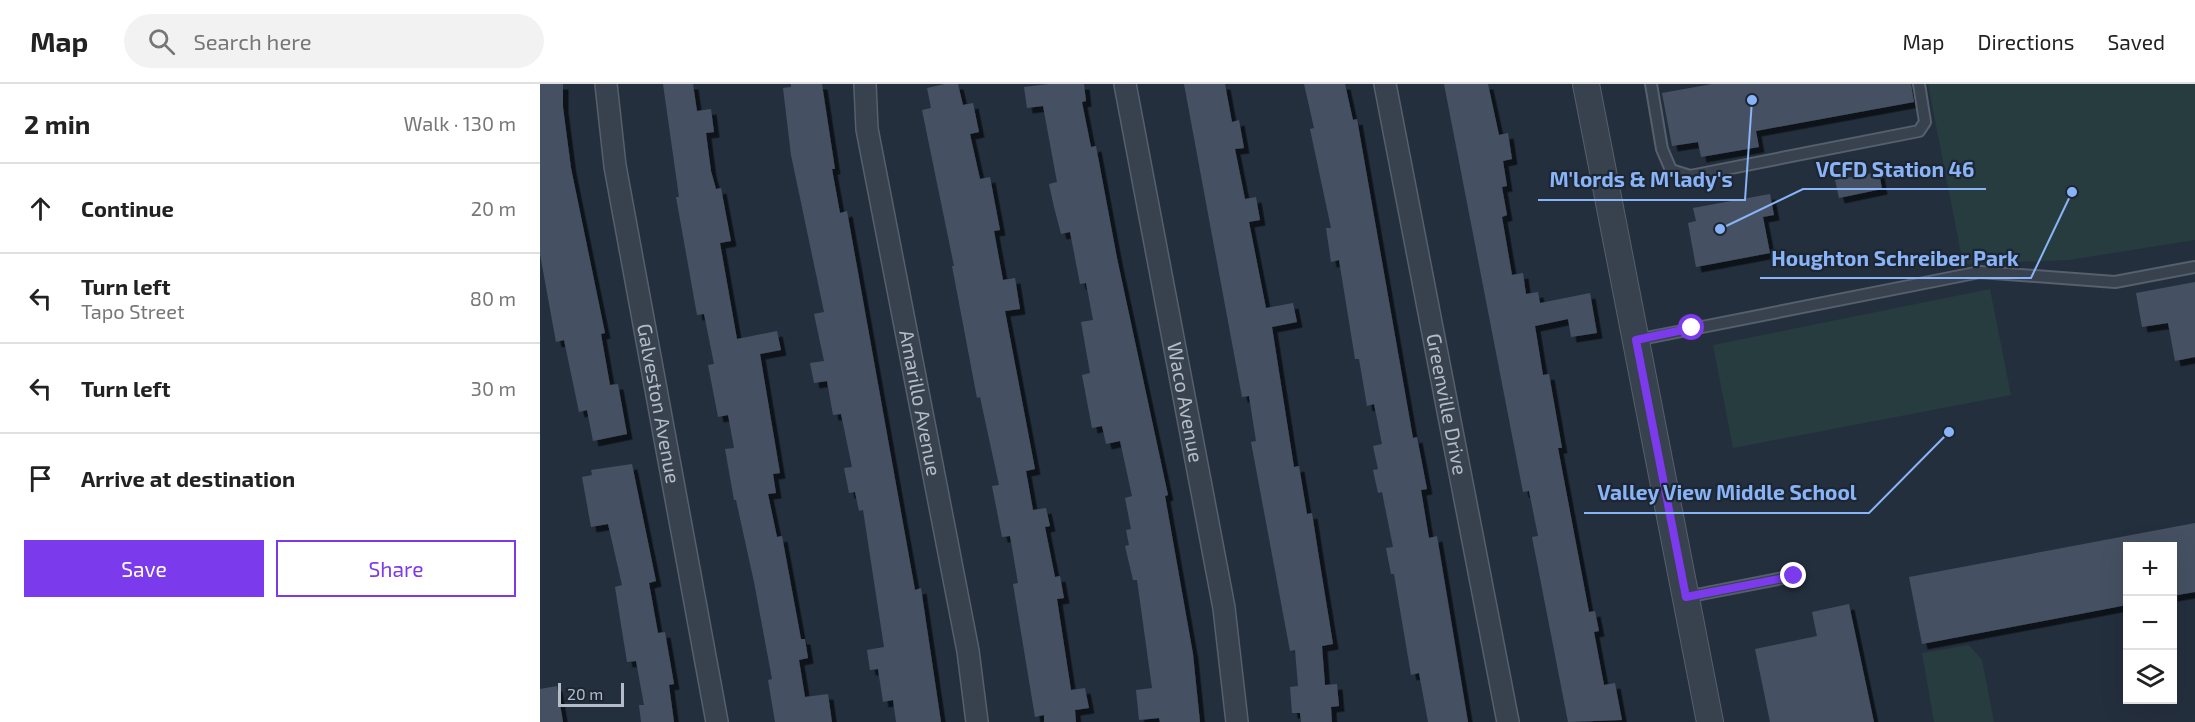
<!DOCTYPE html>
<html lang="en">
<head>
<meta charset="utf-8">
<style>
	:root { --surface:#fff; --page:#f2f2f2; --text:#222; --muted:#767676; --line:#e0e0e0; --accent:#7c3aed }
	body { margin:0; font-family:"Exo 2",sans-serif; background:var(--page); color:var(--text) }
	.controls { position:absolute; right:18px; bottom:18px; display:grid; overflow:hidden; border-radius:0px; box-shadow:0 6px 24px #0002 }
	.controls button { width:54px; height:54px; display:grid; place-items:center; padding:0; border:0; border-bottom:2px solid var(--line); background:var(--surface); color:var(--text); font:30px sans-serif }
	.scale { position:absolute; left:18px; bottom:15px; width:66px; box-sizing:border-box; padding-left:6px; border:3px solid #b4bcc9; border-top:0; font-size:16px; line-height:21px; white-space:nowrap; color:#b4bcc9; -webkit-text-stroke:4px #1d2633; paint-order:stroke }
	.stop { position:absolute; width:18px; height:18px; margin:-14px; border:4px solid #7c3aed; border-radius:50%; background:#fff }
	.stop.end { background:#7c3aed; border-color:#fff; box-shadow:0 2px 6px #0008 }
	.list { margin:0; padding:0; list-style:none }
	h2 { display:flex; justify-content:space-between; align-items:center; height:78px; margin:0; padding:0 24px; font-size:26px }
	h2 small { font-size:20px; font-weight:400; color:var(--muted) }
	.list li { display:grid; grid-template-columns:39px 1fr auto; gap:18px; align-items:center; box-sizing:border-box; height:90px; padding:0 24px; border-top:2px solid var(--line) }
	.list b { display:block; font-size:22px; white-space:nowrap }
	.list p { margin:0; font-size:20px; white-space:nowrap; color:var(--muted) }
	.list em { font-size:20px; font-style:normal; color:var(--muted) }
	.actions { display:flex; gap:12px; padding:18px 24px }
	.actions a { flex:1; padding:14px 0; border:2px solid var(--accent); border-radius:0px; text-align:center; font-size:21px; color:var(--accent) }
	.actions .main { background:var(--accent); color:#fff }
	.icon { flex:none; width:33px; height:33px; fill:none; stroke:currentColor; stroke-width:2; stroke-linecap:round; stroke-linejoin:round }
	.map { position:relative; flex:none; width:1655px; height:638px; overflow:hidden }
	header { display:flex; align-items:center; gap:36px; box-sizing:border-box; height:84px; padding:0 30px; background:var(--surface); border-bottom:2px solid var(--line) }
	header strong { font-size:28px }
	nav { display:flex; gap:33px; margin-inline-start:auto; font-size:21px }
	.search { width:420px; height:54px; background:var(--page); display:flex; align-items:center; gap:15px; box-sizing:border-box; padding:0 21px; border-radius:33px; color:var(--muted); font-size:22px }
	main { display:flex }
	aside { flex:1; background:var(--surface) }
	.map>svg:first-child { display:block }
	.green { fill:#263c3f }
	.building { fill:#455162; filter:url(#shadow) }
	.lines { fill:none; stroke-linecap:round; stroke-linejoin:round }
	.service-casing { stroke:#565f6c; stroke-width:14 }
	.minor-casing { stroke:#565f6c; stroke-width:24 }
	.tertiary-casing { stroke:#565f6c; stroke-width:28 }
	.service { stroke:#38414e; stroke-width:10 }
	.minor { stroke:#38414e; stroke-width:21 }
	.tertiary { stroke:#38414e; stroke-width:26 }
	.route { stroke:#7c3aed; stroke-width:8 }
	.labels { text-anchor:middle; stroke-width:4.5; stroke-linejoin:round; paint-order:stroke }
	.street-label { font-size:20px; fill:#b4bcc9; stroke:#1d2633 }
	.leader { fill:none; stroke:#8ab4f8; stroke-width:2 }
	.callout-dot { fill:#8ab4f8; stroke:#1d2633; stroke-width:2 }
	.callout-label { font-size:21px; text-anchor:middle; font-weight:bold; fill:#8ab4f8; stroke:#1d2633; stroke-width:4.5; stroke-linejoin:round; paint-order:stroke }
</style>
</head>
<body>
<header>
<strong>Map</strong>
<div class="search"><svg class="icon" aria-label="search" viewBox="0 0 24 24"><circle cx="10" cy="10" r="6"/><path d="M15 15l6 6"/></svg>Search here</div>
<nav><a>Map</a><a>Directions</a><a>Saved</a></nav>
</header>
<main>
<aside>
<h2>2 min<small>Walk · 130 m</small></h2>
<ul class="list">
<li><svg class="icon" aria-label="ahead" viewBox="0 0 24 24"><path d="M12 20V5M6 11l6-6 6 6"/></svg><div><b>Continue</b></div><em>20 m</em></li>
<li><svg class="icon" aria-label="left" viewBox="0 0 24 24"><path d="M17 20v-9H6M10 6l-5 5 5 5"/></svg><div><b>Turn left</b><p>Tapo Street</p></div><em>80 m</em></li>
<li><svg class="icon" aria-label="left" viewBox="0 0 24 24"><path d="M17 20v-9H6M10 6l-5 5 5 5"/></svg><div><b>Turn left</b></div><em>30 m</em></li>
<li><svg class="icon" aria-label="arrive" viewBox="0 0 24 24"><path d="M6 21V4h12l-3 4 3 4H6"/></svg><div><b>Arrive at destination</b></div></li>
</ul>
<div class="actions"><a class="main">Save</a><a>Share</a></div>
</aside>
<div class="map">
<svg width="1655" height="638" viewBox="0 0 1655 638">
	<defs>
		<filter id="shadow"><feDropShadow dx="5.5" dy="5.5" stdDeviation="0" flood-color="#0009"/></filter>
	</defs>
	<rect width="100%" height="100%" fill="#242f3e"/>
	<!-- green -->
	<path class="green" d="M 1388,0 L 1655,0 L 1655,156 L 1529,176 L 1423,180 Z
		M 1450,205 L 1471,311 L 1193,364 L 1173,261 Z
		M 1429,561 L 1442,576 L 1454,638 L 1394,638 L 1382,569 Z"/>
	<!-- building -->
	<path class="building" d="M 0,0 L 23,0 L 23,23 L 31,84 L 65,249 L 61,250 L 70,301 L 78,300 L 87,350 L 53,357 L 47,326 L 39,328 L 24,256 L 16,258 L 0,170 Z
		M 123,0 L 153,0 L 157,27 L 171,25 L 174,48 L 166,49 L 171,87 L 176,105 L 181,104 L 191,157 L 180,159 L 197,255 L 237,247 L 241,266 L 220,270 L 240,389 L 233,390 L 236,409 L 228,410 L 237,453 L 242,452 L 261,555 L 265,555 L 268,574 L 259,576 L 265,613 L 288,610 L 292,638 L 235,638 L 228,596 L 232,595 L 214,498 L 196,416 L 194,416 L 185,365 L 194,364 L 188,331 L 178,333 L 168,281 L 174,280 L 164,230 L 157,231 L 136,113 L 139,113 Z
		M 251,0 L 282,0 L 295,85 L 292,85 L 300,129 L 307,127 L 375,506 L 381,504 L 401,638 L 356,638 L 353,616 L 343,618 L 338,585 L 330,586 L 327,566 L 344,563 L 323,426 L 319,427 L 315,408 L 309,409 L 304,384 L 312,383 L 301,330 L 293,331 L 287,297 L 274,299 L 270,279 L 284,277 L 274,230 L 284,228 L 251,71 L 243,4 L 251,3 Z
		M 405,0 L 418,0 L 423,21 L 433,19 L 439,48 L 430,50 L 440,95 L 450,93 L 460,146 L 454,147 L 463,196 L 475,194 L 480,225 L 465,227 L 495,385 L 486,387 L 493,426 L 506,424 L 510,442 L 505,443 L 515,493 L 520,492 L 524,514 L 517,515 L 531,606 L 545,604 L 549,624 L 535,626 L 536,638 L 504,638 L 504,631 L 495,633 L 473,500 L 478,499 L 470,452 L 462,453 L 452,402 L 459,401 L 440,313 L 437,314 L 412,182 L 414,182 L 382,26 L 391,24 L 387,4 Z
		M 509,0 L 544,0 L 546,17 L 542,18 L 551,63 L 556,62 L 577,174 L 628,411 L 625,412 L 653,570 L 660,638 L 620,638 L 619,634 L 599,636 L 596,606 L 612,604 L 597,496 L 593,496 L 585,462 L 589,461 L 586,446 L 591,445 L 585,414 L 592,412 L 580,357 L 566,360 L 562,342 L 552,344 L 542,291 L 550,289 L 541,238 L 553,236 L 546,199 L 540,200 L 530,148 L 521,150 L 514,123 L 509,100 L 517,98 L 503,22 L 487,24 L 484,3 Z
		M 644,0 L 685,0 L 692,38 L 699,36 L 704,64 L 695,65 L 705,115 L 716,113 L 720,136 L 709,138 L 726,224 L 753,219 L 757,238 L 732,243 L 754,383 L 759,382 L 767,430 L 772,429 L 780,480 L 793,560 L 782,562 L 785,601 L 797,600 L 799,622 L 791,623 L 792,638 L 761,638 L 760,629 L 752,629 L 750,603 L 758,602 L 755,566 L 750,567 L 711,358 L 716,357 L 709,312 L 702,313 Z
		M 764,0 L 805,0 L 813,36 L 817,35 L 873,354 L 877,353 L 887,405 L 881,406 L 889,454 L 897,452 L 928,638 L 888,638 L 879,589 L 871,591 L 854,490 L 851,490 L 846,464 L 853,463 L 842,408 L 838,409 L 833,386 L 838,385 L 833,362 L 842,360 L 834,320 L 827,322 L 819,275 L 815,275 L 799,176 L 791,178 L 786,144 L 791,144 L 770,45 L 774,44 Z
		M 904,0 L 948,0 L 959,51 L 968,49 L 972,75 L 963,77 L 967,102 L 962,103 L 967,131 L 962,133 L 972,191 L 983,189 L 986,210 L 998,208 L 1000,219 L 1050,209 L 1057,249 L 1031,253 L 1028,235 L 995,242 L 1003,291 L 1009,290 L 1022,364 L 1018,364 L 1049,528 L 1055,527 L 1059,547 L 1054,548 L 1064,601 L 1075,599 L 1082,636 L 1028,638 L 992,453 L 998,452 L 989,407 L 983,408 Z
		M 1172,0 L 1371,0 L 1374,18 L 1216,47 L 1219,63 L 1161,73 L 1158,58 L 1132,62 L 1122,9 Z
		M 1339,88 L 1342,105 L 1299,114 L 1295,96 Z
		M 1230,110 L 1234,131 L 1223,133 L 1230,169 L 1156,183 L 1148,139 L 1156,137 L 1153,124 Z
		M 1655,198 L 1655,273 L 1635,277 L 1628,239 L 1602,243 L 1596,209 Z
		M 92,380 L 116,497 L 109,499 L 118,549 L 125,548 L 134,600 L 129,601 L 134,638 L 101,638 L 99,621 L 104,621 L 96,577 L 87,578 L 75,503 L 82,501 L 68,440 L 51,443 L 42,393 L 52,391 L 51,386 Z
		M 1655,439 L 1655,508 L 1632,512 L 1632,462 L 1587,462 L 1587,521 L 1382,560 L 1369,493 Z
		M 1309,520 L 1334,638 L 1230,638 L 1215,565 L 1277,552 L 1272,528 Z
		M 17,602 L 23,638 L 0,638 L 0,605 Z"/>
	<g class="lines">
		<!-- service casing -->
		<g class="service-casing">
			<path id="service" d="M 1111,0 L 1122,65 L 1131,86 L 1150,92 L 1379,47 L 1385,38 L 1379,0
				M 1096,256 L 1440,188 L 1575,198 L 1655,183
				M 1146,513 L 1253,492"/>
		</g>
		<!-- minor casing -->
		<g class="minor-casing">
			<g id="minor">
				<path id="s1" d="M 66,0 L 75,82 L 177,638"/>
				<path id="s2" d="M 325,0 L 327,45 L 428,567 L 437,638"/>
				<path id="s3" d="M 585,0 L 684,524 L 697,638"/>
				<path id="s4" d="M 845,0 L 968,638"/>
			</g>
		</g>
		<!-- tertiary casing -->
		<g class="tertiary-casing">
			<path id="tertiary" d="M 1046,0 L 1170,638"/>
		</g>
		<!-- service -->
		<use href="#service" class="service"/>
		<!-- minor -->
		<use href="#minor" class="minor"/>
		<!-- tertiary -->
		<use href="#tertiary" class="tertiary"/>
	</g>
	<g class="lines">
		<!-- route -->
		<path class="route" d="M 1152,244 L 1096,256 L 1146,513 L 1254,492"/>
	</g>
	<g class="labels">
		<!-- street labels -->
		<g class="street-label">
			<text dy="7" stroke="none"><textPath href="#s3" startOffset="324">Waco Avenue</textPath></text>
			<text dy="7" stroke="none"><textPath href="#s1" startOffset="324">Galveston Avenue</textPath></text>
			<text dy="7" stroke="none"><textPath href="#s2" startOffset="324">Amarillo Avenue</textPath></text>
			<text dy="7" stroke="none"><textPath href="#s4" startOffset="326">Greenville Drive</textPath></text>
		</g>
	</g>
	<!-- callouts -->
	<path class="leader" d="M1180 145L1263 105H1446M1212 16L1205 116H998M1532 108L1491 194H1220M1409 348L1329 429H1044"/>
	<g class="callout-dot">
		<circle cx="1180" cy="145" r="6"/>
		<circle cx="1212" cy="16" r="6"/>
		<circle cx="1532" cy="108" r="6"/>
		<circle cx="1409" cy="348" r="6"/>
	</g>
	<g class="callout-label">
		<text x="1355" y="93">VCFD Station 46</text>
		<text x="1101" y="103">M'lords &amp; M'lady's</text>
		<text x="1355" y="182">Houghton Schreiber Park</text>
		<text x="1187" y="416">Valley View Middle School</text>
	</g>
</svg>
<div class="controls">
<button>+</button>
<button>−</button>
<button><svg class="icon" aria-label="layers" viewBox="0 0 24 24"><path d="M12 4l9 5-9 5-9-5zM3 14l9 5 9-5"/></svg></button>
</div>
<div class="scale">20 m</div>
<div class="stop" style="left:1152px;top:244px"></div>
<div class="stop end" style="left:1254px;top:492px"></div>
</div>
</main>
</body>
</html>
